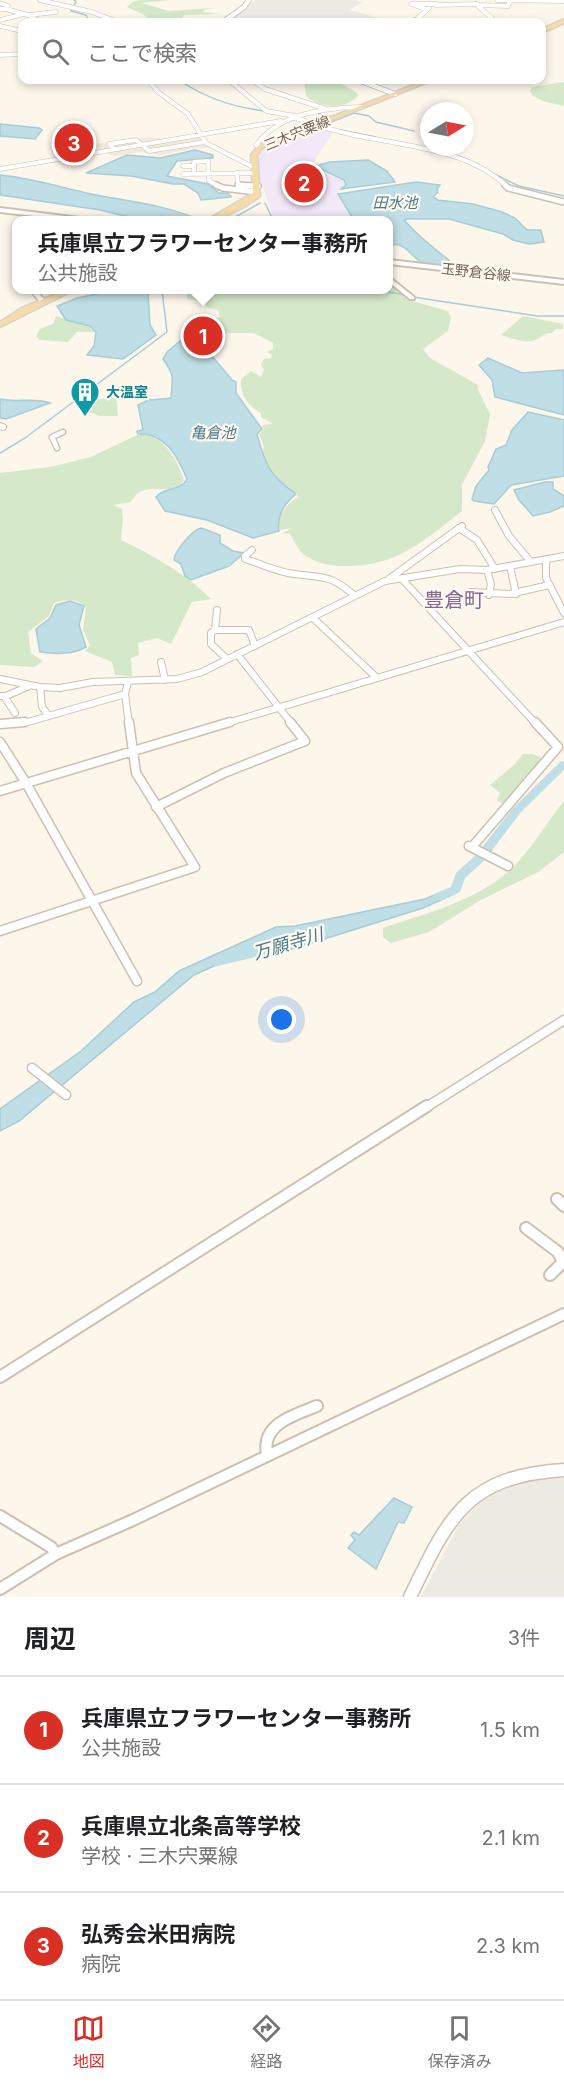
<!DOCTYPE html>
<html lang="ja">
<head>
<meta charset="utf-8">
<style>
	:root { --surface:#fff; --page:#f2f2f2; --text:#202124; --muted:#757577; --line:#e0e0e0; --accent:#d93025 }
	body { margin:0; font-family:Inter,"Noto Sans JP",sans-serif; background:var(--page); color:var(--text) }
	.compass { position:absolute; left:420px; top:102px; width:54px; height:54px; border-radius:50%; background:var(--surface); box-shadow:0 3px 9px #0003; rotate:80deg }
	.you { position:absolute; left:282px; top:1020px; width:21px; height:21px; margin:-15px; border:4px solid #fff; border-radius:50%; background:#1a73e8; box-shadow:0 0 0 9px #1a73e833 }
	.badge { display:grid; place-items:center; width:39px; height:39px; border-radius:50%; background:var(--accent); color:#fff; font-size:20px; font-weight:700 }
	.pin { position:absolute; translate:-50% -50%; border:3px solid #fff; box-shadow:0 2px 6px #0006 }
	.popup { position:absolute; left:12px; top:216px; width:381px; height:78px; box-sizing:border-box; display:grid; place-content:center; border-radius:12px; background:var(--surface); filter:drop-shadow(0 2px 4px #0005); font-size:20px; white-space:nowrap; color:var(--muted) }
	.popup b { font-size:22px; color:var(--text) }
	.popup::after { content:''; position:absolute; left:50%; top:100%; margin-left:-12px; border:12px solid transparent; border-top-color:var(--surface) }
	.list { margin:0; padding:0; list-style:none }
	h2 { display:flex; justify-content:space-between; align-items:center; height:78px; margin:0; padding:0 24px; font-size:26px }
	h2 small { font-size:20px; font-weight:400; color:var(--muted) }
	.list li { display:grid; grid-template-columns:39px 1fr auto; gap:18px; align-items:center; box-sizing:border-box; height:108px; padding:0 24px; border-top:2px solid var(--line) }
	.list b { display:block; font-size:22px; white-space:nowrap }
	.list p { margin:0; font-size:20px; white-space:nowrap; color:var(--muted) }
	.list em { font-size:20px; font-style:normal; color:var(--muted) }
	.icon { flex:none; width:33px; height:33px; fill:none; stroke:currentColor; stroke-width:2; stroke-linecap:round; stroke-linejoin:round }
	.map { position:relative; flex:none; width:564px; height:1597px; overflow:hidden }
	.search { position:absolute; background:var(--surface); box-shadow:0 3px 9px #0003; left:18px; right:18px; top:18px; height:66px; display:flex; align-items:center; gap:15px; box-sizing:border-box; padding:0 21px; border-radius:12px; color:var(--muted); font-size:22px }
	.sheet { height:402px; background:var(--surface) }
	nav { display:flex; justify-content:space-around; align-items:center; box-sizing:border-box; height:84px; border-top:2px solid var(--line); background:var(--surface); font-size:16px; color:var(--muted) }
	nav a { display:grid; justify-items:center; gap:3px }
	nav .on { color:var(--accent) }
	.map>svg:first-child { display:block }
	.residential { fill:#f3e9da }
	.industrial { fill:#ede9e3 }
	.education { fill:#f3e8f8 }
	.green { fill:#d5e9ca }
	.water { fill:#c0dee5; stroke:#a7ccd6; stroke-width:1.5 }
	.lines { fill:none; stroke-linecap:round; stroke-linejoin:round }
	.stream { stroke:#a7ccd6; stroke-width:1.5 }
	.river { fill:#c0dee5; fill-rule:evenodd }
	.pedestrian-casing { stroke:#cebfb1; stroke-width:7 }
	.minor-far4-casing { stroke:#cebfb1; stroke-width:5 }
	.minor-far3-casing { stroke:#cebfb1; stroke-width:8 }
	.minor-far2-casing { stroke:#cebfb1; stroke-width:8 }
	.minor-far1-casing { stroke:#cebfb1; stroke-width:11 }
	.minor-casing { stroke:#cebfb1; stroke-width:14 }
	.tertiary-far1-casing { stroke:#cebfb1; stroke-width:6 }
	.tertiary-casing { stroke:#cebfb1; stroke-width:15 }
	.secondary-casing { stroke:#d0c0af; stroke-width:4 }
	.primary-casing { stroke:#d9d2ce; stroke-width:3 }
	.pedestrian { stroke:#fff; stroke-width:4.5 }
	.minor-far4 { stroke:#fff; stroke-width:4 }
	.minor-far3 { stroke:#fff; stroke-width:5 }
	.minor-far2 { stroke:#fff; stroke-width:6 }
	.minor-far1 { stroke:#fff; stroke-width:8 }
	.minor { stroke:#fff; stroke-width:10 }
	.tertiary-far1 { stroke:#fff; stroke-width:4.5 }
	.tertiary { stroke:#fff; stroke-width:12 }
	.secondary { fill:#fff; fill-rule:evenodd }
	.primary { fill:#f5dca9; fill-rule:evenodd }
	.labels { text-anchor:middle; stroke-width:4.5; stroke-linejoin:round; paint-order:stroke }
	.far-street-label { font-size:14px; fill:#765f4f; stroke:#fefaf2 }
	.far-culture-label { font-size:14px; font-weight:bold; fill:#0d838f; stroke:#fefaf2; text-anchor:start }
	.far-water-label { font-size:15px; font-style:italic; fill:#4a7a87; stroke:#fefaf2 }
	.water-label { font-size:18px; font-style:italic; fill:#4a7a87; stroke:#fefaf2 }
	.quarter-label { font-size:20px; fill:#856791; stroke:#fefaf2 }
</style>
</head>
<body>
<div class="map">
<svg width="564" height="1597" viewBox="0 0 564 1597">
	<rect width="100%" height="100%" fill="#fcf6eb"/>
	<!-- residential -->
	<path class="residential" d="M 149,137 L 172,140 L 199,137 L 213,148 L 197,148 L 160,155 L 139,152 L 115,156 L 101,151 L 95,144 Z"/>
	<!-- industrial -->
	<path class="industrial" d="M 255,0 L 354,0 L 362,2 L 350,10 L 382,19 L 387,22 L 227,22 Z
		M 564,1478 L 564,1597 L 421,1597 L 459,1525 L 482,1501 L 506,1487 L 530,1480 Z"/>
	<!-- education -->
	<path class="education" d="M 316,126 L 333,132 L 313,163 L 318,169 L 346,182 L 345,187 L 338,189 L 338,194 L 354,220 L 274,220 L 260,178 L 256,158 L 258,153 L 263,148 Z"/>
	<!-- green -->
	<path class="green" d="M 141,0 L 170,0 L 141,3 L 169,11 L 213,8 L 204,10 L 203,12 L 220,14 L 184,15 L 182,18 L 153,22 L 144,15 L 127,7 L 132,2 Z
		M 304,80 L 339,80 L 340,83 L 357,93 L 358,96 C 346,110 318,108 306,96 Z
		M 564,82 L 564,106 L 546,102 L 533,96 L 530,91 L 532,87 Z
		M 389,281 L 409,295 L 409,300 L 448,311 L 451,317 L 448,331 L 423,349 L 430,358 L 478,385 L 478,390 L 490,414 L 485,441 L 462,485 L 462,511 C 443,526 423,543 401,554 C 376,567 326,573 303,554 C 298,549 294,541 290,534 L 283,533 L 292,528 L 280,530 L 277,521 C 282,512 289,501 298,498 C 295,489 287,487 281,481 C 273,473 267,463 262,453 L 264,447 L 259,434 L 264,429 L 262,425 L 273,424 L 261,417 L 261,413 C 247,405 240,395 241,379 L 251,371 L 261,377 L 264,370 L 261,365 L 264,359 L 271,358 L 272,355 L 267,352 L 273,349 L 273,343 L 254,333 L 218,333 L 202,324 L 220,317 L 218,310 L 207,308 L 204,302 L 187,299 L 186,290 L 389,290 Z
		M 56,316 L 89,326 L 95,332 L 77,332 L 68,342 L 40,340 L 36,336 L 40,329 L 53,324 Z
		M 523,316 L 563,324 L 563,329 L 556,329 L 552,333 C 543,333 543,337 535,340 C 525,344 511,338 501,335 Z
		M 116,396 L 118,416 L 99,416 L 79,407 L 95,400 Z
		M 145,434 C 167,440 176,459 184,480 C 170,501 144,476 131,502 L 113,505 L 122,509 L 123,518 L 121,540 C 153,555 186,574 211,599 L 192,602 L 171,644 L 157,638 L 138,643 L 139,655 L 131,658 L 132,676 L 115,675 L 112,662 L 85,651 L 90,645 L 83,630 L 86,607 C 75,598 67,599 54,603 L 49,616 L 28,632 L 31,653 L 43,661 L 34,667 L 0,665 L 0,473 L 50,467 L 91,457 L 137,435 Z
		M 523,754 L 533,754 L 542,758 L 539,765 L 503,804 L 497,800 L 500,793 L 490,785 L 515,764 Z
		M 564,801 L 564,852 L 538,872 L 479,901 L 429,932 L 391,943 L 383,937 L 383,928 C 427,913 484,899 516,864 C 534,845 548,821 564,801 Z"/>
	<!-- water -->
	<path class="water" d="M 0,124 L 39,128 L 42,130 L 35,139 L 0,136 Z
		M 195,150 L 213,155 L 213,158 L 177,161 L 167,176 L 208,184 L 219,193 L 228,193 L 231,197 L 201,200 L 198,193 L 184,184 L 173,184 L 131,176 L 86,173 L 127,155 L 160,158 Z
		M 368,160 L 387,171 L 395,182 L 341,189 L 346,185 L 344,180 L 315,166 L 330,162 Z
		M 0,175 C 31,178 60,187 91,194 C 125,201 168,205 199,220 L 141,220 L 100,210 L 0,195 Z
		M 416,182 L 440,185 L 437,189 L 438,192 L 433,197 L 438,200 L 473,204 L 502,212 L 515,218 L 527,230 L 541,230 L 544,242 L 529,244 L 513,240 L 503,234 L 449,219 L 407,219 L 404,220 C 417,235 433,248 449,260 L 448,266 C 441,265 429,266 423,263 C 411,257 403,239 389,246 L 389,220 L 354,220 L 338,194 Z
		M 117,290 L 148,290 L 150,325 L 156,335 L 123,359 L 87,355 L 94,346 L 96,332 L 90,326 L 66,320 L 57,306 L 77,298 Z
		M 185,337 L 207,350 L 232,380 L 236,382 L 236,393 L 262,429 L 257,434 C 264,461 269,476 295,493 L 295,495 C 284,504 276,517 279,531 L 253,538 L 207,520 L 165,511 L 156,497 C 163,487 180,492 187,479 C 178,457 165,432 138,434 L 137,431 L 143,430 L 138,405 L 147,401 L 136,392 L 122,389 L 141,392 L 151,400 L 171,398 C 172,379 176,377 163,359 L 167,352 Z
		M 488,358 L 522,373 L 564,370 L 564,415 L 495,397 L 492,380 L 479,365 Z
		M 0,399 C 16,403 35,397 50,403 L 6,419 L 0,418 Z
		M 528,412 L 564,420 L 564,476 L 511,485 L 494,504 L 474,501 L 472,499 L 476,486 L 489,470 L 488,467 L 496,449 L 506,445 L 512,430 Z
		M 545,482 L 553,482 L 553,489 L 564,496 L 564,506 L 550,512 L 533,516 L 519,500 L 514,490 Z
		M 201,528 L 220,535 L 220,543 L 233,551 L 244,553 L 229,566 L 191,580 L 185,576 L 181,564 L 174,560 C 174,552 192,530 201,528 Z
		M 70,601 L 84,606 L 79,625 L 86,647 C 73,655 54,654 40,652 L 36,629 L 50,618 L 56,605 Z
		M 449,889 L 454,894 L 423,908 L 289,950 L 238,955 L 194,975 L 19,1121 L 0,1131 L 0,1109 L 81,1051 L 134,1002 L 155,992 L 179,971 L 276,927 L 295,926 L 425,899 Z
		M 394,1498 L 412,1507 L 404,1523 L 398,1522 L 376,1569 L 348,1548 L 355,1540 L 351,1535 L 354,1532 L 359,1535 Z"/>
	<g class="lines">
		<!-- stream -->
		<path class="stream" d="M 74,0 L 76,2 L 71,11 L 86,15 L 89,22
			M 179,80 C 205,98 232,107 264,111
			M 317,113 L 333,117
			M 324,125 L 354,113 L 369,116 L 376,122 L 414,131
			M 340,130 L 376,137
			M 449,153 L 469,160
			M 494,174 L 519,186 L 564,196
			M 265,203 L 273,220
			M 230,220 L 260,203
			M 377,290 L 406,295
			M 413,297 L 537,316 L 564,316
			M 0,453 L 25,438 L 167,332 L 162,290"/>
		<!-- river -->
		<path class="river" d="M 564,761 L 564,770 L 521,812 L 484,861 L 465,878 L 460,892 L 442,900 L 434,900 L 432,897 L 434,894 L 451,887 L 456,873 L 476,855 L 513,808 L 560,762 Z
			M 261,948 L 265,949 L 267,952 L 265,955 L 217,966 L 213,965 L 211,962 L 213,959 L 217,958 Z"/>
		<!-- pedestrian casing -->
		<g class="pedestrian-casing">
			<path id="pedestrian" d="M 57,448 L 52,437 L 63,432"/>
		</g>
		<!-- minor-far4 casing -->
		<g class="minor-far4-casing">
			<path id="minor-far4" d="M 40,0 L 92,12 L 118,22
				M 497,0 L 564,1
				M 0,3 L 8,6 L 7,9 L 0,9
				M 476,4 L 496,22
				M 436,5 L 477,4
				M 478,5 L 508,6 L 510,1
				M 6,9 L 28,15 L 41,22
				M 426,9 L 411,4 L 436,4
				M 28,15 L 56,12
				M 0,20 L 23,14
				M 407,22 L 419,19
				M 423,22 L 418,18 L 429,8
				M 0,26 L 22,31
				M 0,55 L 22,54
				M 148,80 L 158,92 L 188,114 L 206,143 L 255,168
				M 229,80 L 266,111 L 295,116
				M 252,80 L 265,89 L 326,109
				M 293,117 C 308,122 322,127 337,131 C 389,145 466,146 506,186
				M 260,147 L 256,145 C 280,113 324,108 361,107
				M 115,149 L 109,144 L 136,140 L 149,151 L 205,142
				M 183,166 L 194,166
				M 0,169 L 281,121
				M 194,173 L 194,162 L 208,161 L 209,181 L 219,186
				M 237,173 L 238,186 L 258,186
				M 183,174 L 256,173"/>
		</g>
		<!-- minor-far3 casing -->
		<g class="minor-far3-casing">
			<path id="minor-far3" d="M 216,185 L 223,188 L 257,192
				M 238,185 L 258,186
				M 505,185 L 508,188 L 564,202
				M 33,290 L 43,302"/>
		</g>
		<!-- minor-far2 casing -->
		<g class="minor-far2-casing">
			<path id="minor-far2" d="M 0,426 L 3,427
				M 495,510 L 509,536 L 531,562
				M 459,528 L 477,540 L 495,569
				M 252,550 L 245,556 L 245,559 C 261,564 278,572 294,574 C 324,578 329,574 354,595
				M 546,560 L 546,578 L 564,613
				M 510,566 L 516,594
				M 487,570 L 491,584 L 489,595
				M 402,579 L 536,724
				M 386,581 L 462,526
				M 471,592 L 510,594 L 549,585
				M 217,610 L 215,630 L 249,630 L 255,646
				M 313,618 L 376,677
				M 215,630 L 211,633 L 211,644 L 227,659
				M 237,654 L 292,724
				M 161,662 L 165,680
				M 0,679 L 40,687 L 60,688 L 93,682 L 177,679 L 202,672 L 385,581 L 460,569 L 487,570 L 564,556
				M 128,682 L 125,694 L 129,724
				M 40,687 L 42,707 L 49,716
				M 0,696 L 6,696 L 29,686
				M 4,696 L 15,713
				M 4,724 L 28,722 L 125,694
				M 224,724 L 564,622"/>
		</g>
		<!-- minor-far1 casing -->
		<g class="minor-far1-casing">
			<path id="minor-far1" d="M 0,724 L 25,722
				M 0,742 L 26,783 L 137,981
				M 0,791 L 230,722
				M 156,807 L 224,773 L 305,741 L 290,722
				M 469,846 L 508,866
				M 472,847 L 558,747 L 535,722
				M 0,931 L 195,867 L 136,773 L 129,722
				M 32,1068 L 66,1095
				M 425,1108 L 564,1020"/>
		</g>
		<!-- minor casing -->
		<g class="minor-casing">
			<path id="minor" d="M 557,1199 L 564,1206
				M 526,1228 L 558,1252 L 563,1262 L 550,1275
				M 0,1377 L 427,1106
				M 267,1454 C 261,1424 294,1415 317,1406
				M 0,1516 L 51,1547 L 56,1554
				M 0,1589 L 56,1554 L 133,1520 L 564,1314"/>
		</g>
		<!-- tertiary-far1 casing -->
		<g class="tertiary-far1-casing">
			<path id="tertiary-far1" d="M 223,22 L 244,7 L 249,0
				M 358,80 L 395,94"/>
		</g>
		<!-- tertiary casing -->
		<g class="tertiary-casing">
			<path id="tertiary" d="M 410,1597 C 449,1516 467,1476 564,1470"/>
		</g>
		<!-- secondary casing -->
		<g class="secondary-casing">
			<path id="secondary" d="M 0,208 L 80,218 L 83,220 L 69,220 L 0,212 Z
				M 389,260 L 564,280 L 564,284 L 389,264 Z
				M 389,277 L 414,297 L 414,299 L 410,299 L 389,282 Z"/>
		</g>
		<!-- primary casing -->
		<g class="primary-casing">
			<path id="primary" d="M 564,19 L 564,23 L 542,33 L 542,29 Z
				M 426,80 L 433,80 L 262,148 L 257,155 L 260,196 C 249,205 221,221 207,220 L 253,193 L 251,155 L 258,146 Z
				M 65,290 L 74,290 L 0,327 L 0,322 L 22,308 Z"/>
		</g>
		<!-- pedestrian -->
		<use href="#pedestrian" class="pedestrian"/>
		<!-- minor-far4 -->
		<use href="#minor-far4" class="minor-far4"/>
		<!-- minor-far3 -->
		<use href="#minor-far3" class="minor-far3"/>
		<!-- minor-far2 -->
		<use href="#minor-far2" class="minor-far2"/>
		<!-- minor-far1 -->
		<use href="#minor-far1" class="minor-far1"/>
		<!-- minor -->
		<use href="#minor" class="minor"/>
		<!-- tertiary-far1 -->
		<use href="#tertiary-far1" class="tertiary-far1"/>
		<!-- tertiary -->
		<use href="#tertiary" class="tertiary"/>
		<!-- secondary -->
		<use href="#secondary" class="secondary"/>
		<!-- primary -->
		<use href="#primary" class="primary"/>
	</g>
	<!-- icons -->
	<defs>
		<g id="building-pin" transform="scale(1.5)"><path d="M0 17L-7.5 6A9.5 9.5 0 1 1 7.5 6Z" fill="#0f9aa8" stroke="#fefaf2"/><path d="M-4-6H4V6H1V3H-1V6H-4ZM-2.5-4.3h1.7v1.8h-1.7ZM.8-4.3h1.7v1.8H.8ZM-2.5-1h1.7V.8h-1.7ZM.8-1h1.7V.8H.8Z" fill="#fff"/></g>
	</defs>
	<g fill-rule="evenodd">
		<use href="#building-pin" x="85" y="392"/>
	</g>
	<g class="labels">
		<!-- far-street labels -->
		<g class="far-street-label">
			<text transform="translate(297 133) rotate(-22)" y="5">三木宍粟線</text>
			<text transform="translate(476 272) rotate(6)" y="5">玉野倉谷線</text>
		</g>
		<!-- far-culture labels -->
		<g class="far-culture-label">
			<text x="106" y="397">大温室</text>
		</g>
		<!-- far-water labels -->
		<g class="far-water-label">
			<text x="395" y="208">田水池</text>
			<text x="213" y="438">亀倉池</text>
		</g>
		<!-- water labels -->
		<g class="water-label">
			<text transform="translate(288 944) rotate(-16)" y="6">万願寺川</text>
		</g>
		<!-- quarter labels -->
		<g class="quarter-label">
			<text x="454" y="607">豊倉町</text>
		</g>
	</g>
</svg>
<svg class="compass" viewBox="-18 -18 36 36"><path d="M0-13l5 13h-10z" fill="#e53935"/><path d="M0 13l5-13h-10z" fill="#757577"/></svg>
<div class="you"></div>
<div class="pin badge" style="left:203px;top:336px">1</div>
<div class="popup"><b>兵庫県立フラワーセンター事務所</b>公共施設</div>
<div class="pin badge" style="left:304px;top:183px">2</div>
<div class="pin badge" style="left:74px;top:143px">3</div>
<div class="search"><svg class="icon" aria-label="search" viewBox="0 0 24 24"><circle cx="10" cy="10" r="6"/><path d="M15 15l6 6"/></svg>ここで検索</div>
</div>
<section class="sheet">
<h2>周辺<small>3件</small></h2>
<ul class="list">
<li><span class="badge">1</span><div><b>兵庫県立フラワーセンター事務所</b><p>公共施設</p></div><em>1.5 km</em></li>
<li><span class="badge">2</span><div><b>兵庫県立北条高等学校</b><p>学校 · 三木宍粟線</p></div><em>2.1 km</em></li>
<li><span class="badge">3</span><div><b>弘秀会米田病院</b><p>病院</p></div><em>2.3 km</em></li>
</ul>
</section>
<nav>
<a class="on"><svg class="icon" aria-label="map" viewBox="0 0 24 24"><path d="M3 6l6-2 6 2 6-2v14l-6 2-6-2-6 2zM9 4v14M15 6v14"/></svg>地図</a>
<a><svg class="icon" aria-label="directions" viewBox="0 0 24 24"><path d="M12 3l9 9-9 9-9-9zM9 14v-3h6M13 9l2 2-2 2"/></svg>経路</a>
<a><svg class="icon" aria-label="saved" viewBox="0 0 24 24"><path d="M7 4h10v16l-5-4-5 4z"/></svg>保存済み</a>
</nav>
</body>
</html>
